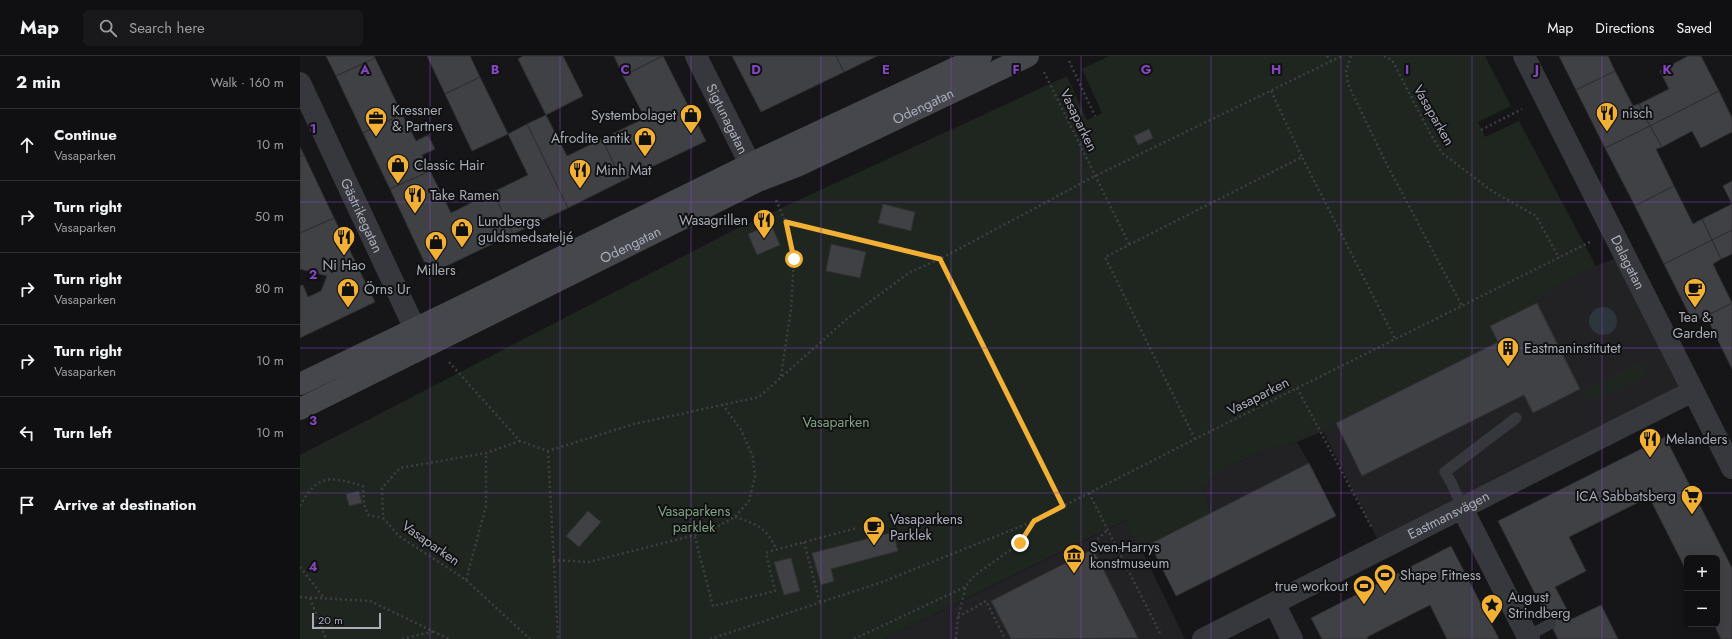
<!DOCTYPE html>
<meta charset="utf-8">
<style>
body{margin:0;font-family:Jost,sans-serif;background:#19191b;color:#f1f3f6}
.controls{position:absolute;right:12px;bottom:12px;display:grid;overflow:hidden;border-radius:6px;box-shadow:0 4px 16px #0002}
.controls button{width:36px;height:36px;display:grid;place-items:center;padding:0;border:0;border-bottom:1px solid #303032;background:#101012;color:#f1f3f6;font:20px sans-serif}
.scale{position:absolute;left:12px;bottom:10px;width:69px;box-sizing:border-box;padding-left:4px;border:2px solid #a8adb8;border-top:0;font-size:11px;line-height:14px;white-space:nowrap;color:#a8adb8;-webkit-text-stroke:3px #111113;paint-order:stroke}
.stop{position:absolute;width:12px;height:12px;margin:-9px;border:3px solid #f2b134;border-radius:50%;background:#fff}
.stop.end{background:#f2b134;border-color:#fff;box-shadow:0 1px 4px #0008}
.list{margin:0;padding:0;list-style:none}
h2{display:flex;justify-content:space-between;align-items:center;height:52px;margin:0;padding:0 16px;font-size:17px}
h2 small{font-size:13px;font-weight:400;color:#9c9d9f}
.list li{display:grid;grid-template-columns:26px 1fr auto;gap:12px;align-items:center;box-sizing:border-box;height:72px;padding:0 16px;border-top:1px solid #303032}
.list b{display:block;font-size:15px;white-space:nowrap}
.list p{margin:0;font-size:13px;white-space:nowrap;color:#9c9d9f}
.list em{font-size:13px;font-style:normal;color:#9c9d9f}
.icon{flex:none;width:22px;height:22px;fill:none;stroke:currentColor;stroke-width:2;stroke-linecap:round;stroke-linejoin:round}
.map{position:relative;flex:none;width:1432px;height:583px;overflow:hidden}
header{display:flex;align-items:center;gap:24px;box-sizing:border-box;height:56px;padding:0 20px;background:#101012;border-bottom:1px solid #303032}
header strong{font-size:19px}
nav{display:flex;gap:22px;margin-inline-start:auto;font-size:14px}
.search{width:280px;height:36px;background:#19191b;display:flex;align-items:center;gap:10px;box-sizing:border-box;padding:0 14px;border-radius:6px;color:#9c9d9f;font-size:15px}
main{display:flex}
aside{flex:1;background:#101012}
.map>svg:first-child{display:block}
.built{fill:#222225}
.green{fill:#1e261f}
.water{fill:#2c353c}
.building{fill:#404145;stroke:#303034}
.lines{fill:none;stroke-linecap:round;stroke-linejoin:round}
.path{stroke:#3d3f44;stroke-width:2.5;stroke-dasharray:2 3;stroke-linecap:butt}
.lane{stroke:#37383d;stroke-width:11}
.street{stroke:#37383d;stroke-width:22}
.secondary{stroke:#45474d;stroke-width:22}
.route{stroke:#f2b134;stroke-width:5}
.grid{fill:none;stroke:#8446be;stroke-width:1;stroke-opacity:0.55}
.labels{text-anchor:middle;stroke-width:4;stroke-linejoin:round;paint-order:stroke}
.street-label{font-size:14px;fill:#a8adb8;stroke:#111113}
.poi-label{font-size:14px;fill:#a8adb8;stroke:#111113;text-anchor:start}
.park-label{font-size:14px;fill:#7fa381;stroke:#111113}
.grid-label{font-size:13px;text-anchor:middle;font-weight:bold;fill:#8446be;stroke:#111113;stroke-width:4;stroke-linejoin:round;paint-order:stroke}
</style>
<header>
<strong>Map</strong>
<div class="search"><svg class="icon" aria-label="search" viewBox="0 0 24 24"><circle cx="10" cy="10" r="6"/><path d="M15 15l6 6"/></svg>Search here</div>
<nav><a>Map</a><a>Directions</a><a>Saved</a></nav>
</header>
<main>
<aside>
<h2>2 min<small>Walk · 160 m</small></h2>
<ul class="list">
<li><svg class="icon" aria-label="ahead" viewBox="0 0 24 24"><path d="M12 20V5M6 11l6-6 6 6"/></svg><div><b>Continue</b><p>Vasaparken</p></div><em>10 m</em></li>
<li><svg class="icon" aria-label="right" viewBox="0 0 24 24"><path d="M7 20v-9h11M14 6l5 5-5 5"/></svg><div><b>Turn right</b><p>Vasaparken</p></div><em>50 m</em></li>
<li><svg class="icon" aria-label="right" viewBox="0 0 24 24"><path d="M7 20v-9h11M14 6l5 5-5 5"/></svg><div><b>Turn right</b><p>Vasaparken</p></div><em>80 m</em></li>
<li><svg class="icon" aria-label="right" viewBox="0 0 24 24"><path d="M7 20v-9h11M14 6l5 5-5 5"/></svg><div><b>Turn right</b><p>Vasaparken</p></div><em>10 m</em></li>
<li><svg class="icon" aria-label="left" viewBox="0 0 24 24"><path d="M17 20v-9H6M10 6l-5 5 5 5"/></svg><div><b>Turn left</b></div><em>10 m</em></li>
<li><svg class="icon" aria-label="arrive" viewBox="0 0 24 24"><path d="M6 21V4h12l-3 4 3 4H6"/></svg><div><b>Arrive at destination</b></div></li>
</ul>
</aside>
<div class="map">
<svg width="1432" height="583" viewBox="0 0 1432 583">
<rect width="100%" height="100%" fill="#161618"/>
<!-- built -->
<path class="built" d="M1323 199 1391 334 1081 490 1023 375 1190 270 1237 247 1234 241 1296 210Z
M997 386 1009 407 911 457 902 431 927 412 962 395Z
M827 464 885 583H584L627 562Z"/>
<!-- green -->
<path class="green" d="M809 0H1185L1211 50 1178 66 1185 81 1219 65 1296 210 1235 241 1237 247 1190 270 1198 286 1036 367 1023 375 997 386 962 395 927 412 902 431 911 457 840 493 826 464 584 583H0V399L436 173 767 20 787 64 802 57 782 13Z
M1341 305 1347 318 1288 347 1282 336Z"/>
<!-- water -->
<path class="water" d="M1289 265a14 14 0 1 1 28 0a14 14 0 1 1-28 0Z"/>
<!-- building -->
<path class="building" d="M26 0H74L75 2 36 20Z
M127 0H170L180 21 145 38Z
M223 0H263L283 40 246 59 218 3Z
M314 0H362L323 20Z
M363 0 406 85 322 125 302 83 345 62 323 20Z
M432 0H536L544 16 461 56Z
M536 0H577L544 16Z
M1259 0H1308L1315 15 1276 34Z
M1388 0H1401L1419 35 1350 70 1339 48 1369 33 1360 15Z
M75 2 102 58 63 77 36 20Z
M1315 15 1333 50 1339 48 1350 70 1305 92 1276 34Z
M180 21 208 78 172 95 145 38Z
M1419 35 1432 62V76L1401 92 1392 75 1362 91 1350 70Z
M102 58 116 85 128 79 135 93 122 99 130 115 90 133 63 77Z
M246 59 267 100 302 83 322 125 268 152 227 68Z
M227 68 268 152 213 178 193 136 228 119 208 78Z
M1350 70 1362 91 1356 93 1374 130 1335 150 1305 92Z
M849 73 853 82 838 89 834 80Z
M0 91 4 99 0 101Z
M4 99 34 162 0 177V101Z
M130 115 151 157 193 136 213 178 130 218 90 133Z
M1432 125V174L1412 184 1402 163 1432 148 1423 130Z
M1374 130 1393 168 1402 163 1412 184 1364 208 1335 150Z
M583 148 615 156 611 175 578 167Z
M34 162 75 246 0 282V230L3 229 8 241 21 235 27 220 0 213V177Z
M471 168 480 189 457 199 448 178Z
M1432 174V198L1421 203 1412 184Z
M1412 184 1421 203 1413 208 1432 247 1393 266 1364 208Z
M531 188 566 196 560 222 526 215Z
M1237 247 1280 333 1233 357 1224 339 1062 420 1036 367 1198 286 1190 270Z
M1432 247V313L1406 260Z
M1365 381 1432 512V583H1421L1414 568H1417V502H1387V516L1349 441 1269 481 1286 515 1255 531 1272 563 1301 549 1318 583H1258L1198 465Z
M1009 407 1036 460 876 540 850 488Z
M59 435 62 447 49 450 46 438Z
M288 455 301 466 279 491 266 480Z
M593 476 598 495 531 513 534 525 521 529 512 497Z
M1151 490 1199 583H1147L1130 549 1067 581 1068 583H1022L1011 562Z
M793 493 838 582 711 583 691 545Z
M491 502 500 535 484 539 474 506Z"/>
<g class="lines">
<!-- path -->
<path class="path" d="M1027 0 1031 5
M1051 0 1046 15 1048 28 1084 103 1162 250
M1084 0 1092 4 1130 77 1142 97 1192 135 1236 160 1259 202
M769 5 795 60
M744 16 829 188
M971 35 1002 101
M1181 74 1222 53
M476 144 486 167 640 203 763 450
M149 306 220 385 248 395 334 368 459 341 548 262 610 216 640 203 795 120 1042 0
M481 320 491 253 494 203 486 167
M997 332 1072 472
M895 383 805 201 1002 101 1095 283
M220 385 186 397 100 412 82 432 83 462 99 480 166 524 230 583
M248 395 258 583
M789 437 860 577
M0 450C17 418 30 420 63 430L64 448 68 459 83 462
M435 461C457 468 467 472 476 493
M391 466 413 550 475 535 466 497 471 495 557 472
M504 486 520 547
M794 487 808 473
M253 504 289 506 395 479 415 472 435 461 449 445 455 421 453 401 441 374 423 349
M0 511 25 543
M166 524 186 450V397
M0 541 70 545 149 583
M10 542 26 583
M658 561 686 545 705 583
M102 583 135 575
M410 583 582 526 734 465 895 383 1292 185
M554 583 665 531
M656 583 658 561 666 530 674 520 720 487 733 466"/>
<!-- lane -->
<path class="lane" d="M1162 452 1152 428 1145 416 1216 362
M1228 580 1250 568"/>
<!-- street -->
<g class="street">
<path id="s1" d="M396 0 458 124"/>
<path id="s2" d="M1224 0 1432 412"/>
<path id="s3" d="M0 27 123 290"/>
<path d="M1162 452 1229 583"/>
<path d="M974 547 992 583"/>
<path id="s4" d="M903 583 1393 335"/>
</g>
<!-- secondary -->
<g class="secondary">
<path d="M0 328 150 256 450 108 681 0"/>
<path id="s5" d="M0 353 458 125 497 110 728 0"/>
</g>
</g>
<g class="lines">
<!-- route -->
<path class="route" d="M494 203 486 166 640 203 763 450 734 465 720 487"/>
</g>
<!-- grid -->
<path class="grid" d="M130 0V583M260 0V583M391 0V583M521 0V583M651 0V583M781 0V583M911 0V583M1041 0V583M1172 0V583M1302 0V583M0 146H1432M0 292H1432M0 437H1432"/>
<!-- icons -->
<defs>
<g id="restaurant-pin" transform="scale(1.15)"><path d="M0 17L-7.5 6A9.5 9.5 0 1 1 7.5 6Z" fill="#f2b134" stroke="#111113"/><path d="M-5-6h1v4h1v-4h1v4h1v-4h1v5L-1.5 .5V6h-2V.5L-5-1ZM5-6V6H3V1.5H1.5Q1.5-4 5-6Z" fill="#111"/></g>
<g id="shop-pin" transform="scale(1.15)"><path d="M0 17L-7.5 6A9.5 9.5 0 1 1 7.5 6Z" fill="#f2b134" stroke="#111113"/><path d="M-5-2.5h2.3a2.7 3.5 0 0 1 5.4 0H5L5.5 6h-11ZM-1.5-2.5h3a1.5 2.3 0 0 0-3 0Z" fill="#111"/></g>
<g id="office-pin" transform="scale(1.15)"><path d="M0 17L-7.5 6A9.5 9.5 0 1 1 7.5 6Z" fill="#f2b134" stroke="#111113"/><path d="M-6-3h4V-5.5h4V-3h4V5H-6ZM-1-4.5V-3h2v-1.5ZM-6 0V1H6V0Z" fill="#111"/></g>
<g id="cafe-pin" transform="scale(1.15)"><path d="M0 17L-7.5 6A9.5 9.5 0 1 1 7.5 6Z" fill="#f2b134" stroke="#111113"/><path d="M-5.5-4.5H6V0H3Q3 3.5 0 3.5H-2.5Q-5.5 3.5-5.5 0ZM3-3.2v2h1.7v-2ZM-6 4.5H4V6H-6Z" fill="#111"/></g>
<g id="building-pin" transform="scale(1.15)"><path d="M0 17L-7.5 6A9.5 9.5 0 1 1 7.5 6Z" fill="#f2b134" stroke="#111113"/><path d="M-4-6H4V6H1V3H-1V6H-4ZM-2.5-4.3h1.7v1.8h-1.7ZM.8-4.3h1.7v1.8H.8ZM-2.5-1h1.7V.8h-1.7ZM.8-1h1.7V.8H.8Z" fill="#111"/></g>
<g id="supermarket-pin" transform="scale(1.15)"><path d="M0 17L-7.5 6A9.5 9.5 0 1 1 7.5 6Z" fill="#f2b134" stroke="#111113"/><path d="M-6-5.5h2.5l.6 2H6L4.5 2H-2.5L-4.4-4H-6ZM-1.5 3.2a1.3 1.3 0 1 0 .1 0ZM3 3.2a1.3 1.3 0 1 0 .1 0Z" fill="#111"/></g>
<g id="museum-pin" transform="scale(1.15)"><path d="M0 17L-7.5 6A9.5 9.5 0 1 1 7.5 6Z" fill="#f2b134" stroke="#111113"/><path d="M0-6L6-3V-2H-6V-3ZM-5-1h2V3h-2ZM-1-1h2V3h-2ZM3-1h2V3H3ZM-6 4H6V6H-6Z" fill="#111"/></g>
<g id="stadium-pin" transform="scale(1.15)"><path d="M0 17L-7.5 6A9.5 9.5 0 1 1 7.5 6Z" fill="#f2b134" stroke="#111113"/><path d="M0-5a6.5 5 0 1 0 0 10a6.5 5 0 1 0 0-10ZM-3.5-1.8h7v3.6h-7Z" fill="#111"/></g>
<g id="sight-pin" transform="scale(1.15)"><path d="M0 17L-7.5 6A9.5 9.5 0 1 1 7.5 6Z" fill="#f2b134" stroke="#111113"/><path d="M0-6L1.8-2.2L6-1.7L2.9 1.2L3.7 5.4L0 3.3L-3.7 5.4L-2.9 1.2L-6-1.7L-1.8-2.2Z" fill="#111"/></g>
</defs>
<g fill-rule="evenodd">
<use href="#restaurant-pin" x="1307" y="57"/>
<use href="#shop-pin" x="391" y="59"/>
<use href="#office-pin" x="76" y="62"/>
<use href="#shop-pin" x="345" y="82"/>
<use href="#shop-pin" x="98" y="109"/>
<use href="#restaurant-pin" x="280" y="114"/>
<use href="#restaurant-pin" x="115" y="139"/>
<use href="#restaurant-pin" x="464" y="164"/>
<use href="#shop-pin" x="162" y="173"/>
<use href="#restaurant-pin" x="44" y="181"/>
<use href="#shop-pin" x="136" y="186"/>
<use href="#shop-pin" x="48" y="233"/>
<use href="#cafe-pin" x="1395" y="233"/>
<use href="#building-pin" x="1208" y="292"/>
<use href="#restaurant-pin" x="1350" y="383"/>
<use href="#supermarket-pin" x="1392" y="440"/>
<use href="#cafe-pin" x="574" y="471"/>
<use href="#museum-pin" x="774" y="499"/>
<use href="#stadium-pin" x="1085" y="519"/>
<use href="#stadium-pin" x="1064" y="530"/>
<use href="#sight-pin" x="1192" y="549"/>
</g>
<g class="labels">
<!-- street labels -->
<g class="street-label">
<text dy="5" stroke="none"><textPath href="#s5" startOffset="693">Odengatan</textPath></text>
<text transform="translate(1134 59) rotate(60)" y="5">Vasaparken</text>
<text dy="5" stroke="none"><textPath href="#s1" startOffset="70">Sigtunagatan</textPath></text>
<text transform="translate(779 64) rotate(64)" y="5">Vasaparken</text>
<text dy="5" stroke="none"><textPath href="#s3" startOffset="146">Gästrikegatan</textPath></text>
<text dy="5" stroke="none"><textPath href="#s5" startOffset="369">Odengatan</textPath></text>
<text dy="5" stroke="none"><textPath href="#s2" startOffset="231">Dalagatan</textPath></text>
<text transform="translate(958 340) rotate(-27)" y="5">Vasaparken</text>
<text dy="5" stroke="none"><textPath href="#s4" startOffset="275">Eastmansvägen</textPath></text>
<text transform="translate(131 487) rotate(35)" y="5">Vasaparken</text>
</g>
<!-- poi labels -->
<g class="poi-label">
<text x="92" y="59">Kressner<tspan x="92" dy="16">&amp; Partners</tspan></text>
<text x="1322" y="62">nisch</text>
<text x="376" y="64" text-anchor="end">Systembolaget</text>
<text x="330" y="87" text-anchor="end">Afrodite antik</text>
<text x="114" y="114">Classic Hair</text>
<text x="296" y="119">Minh Mat</text>
<text x="130" y="144">Take Ramen</text>
<text x="448" y="169" text-anchor="end">Wasagrillen</text>
<text x="178" y="170">Lundbergs<tspan x="178" dy="16">guldsmedsateljé</tspan></text>
<text x="44" y="214" text-anchor="middle">Ni Hao</text>
<text x="136" y="219" text-anchor="middle">Millers</text>
<text x="64" y="238">Örns Ur</text>
<text x="1395" y="266" text-anchor="middle">Tea &amp;<tspan x="1395" dy="16">Garden</tspan></text>
<text x="1224" y="297">Eastmaninstitutet</text>
<text x="1366" y="388">Melanders</text>
<text x="1376" y="445" text-anchor="end">ICA Sabbatsberg</text>
<text x="590" y="468">Vasaparkens<tspan x="590" dy="16">Parklek</tspan></text>
<text x="790" y="496">Sven-Harrys<tspan x="790" dy="16">konstmuseum</tspan></text>
<text x="1100" y="524">Shape Fitness</text>
<text x="1048" y="535" text-anchor="end">true workout</text>
<text x="1208" y="546">August<tspan x="1208" dy="16">Strindberg</tspan></text>
</g>
<!-- park labels -->
<g class="park-label">
<text x="536" y="371">Vasaparken</text>
<text x="394" y="460">Vasaparkens<tspan x="394" dy="16">parklek</tspan></text>
</g>
</g>
<g class="grid-label">
<text x="65" y="18">A</text>
<text x="195" y="18">B</text>
<text x="325" y="18">C</text>
<text x="456" y="18">D</text>
<text x="586" y="18">E</text>
<text x="716" y="18">F</text>
<text x="846" y="18">G</text>
<text x="976" y="18">H</text>
<text x="1107" y="18">I</text>
<text x="1237" y="18">J</text>
<text x="1367" y="18">K</text>
<text x="13" y="77">1</text>
<text x="13" y="223">2</text>
<text x="13" y="369">3</text>
<text x="13" y="515">4</text>
</g>
</svg>
<div class="controls">
<button>+</button>
<button>−</button>
</div>
<div class="scale">20 m</div>
<div class="stop" style="left:494px;top:203px"></div>
<div class="stop end" style="left:720px;top:487px"></div>
</div>
</main>
